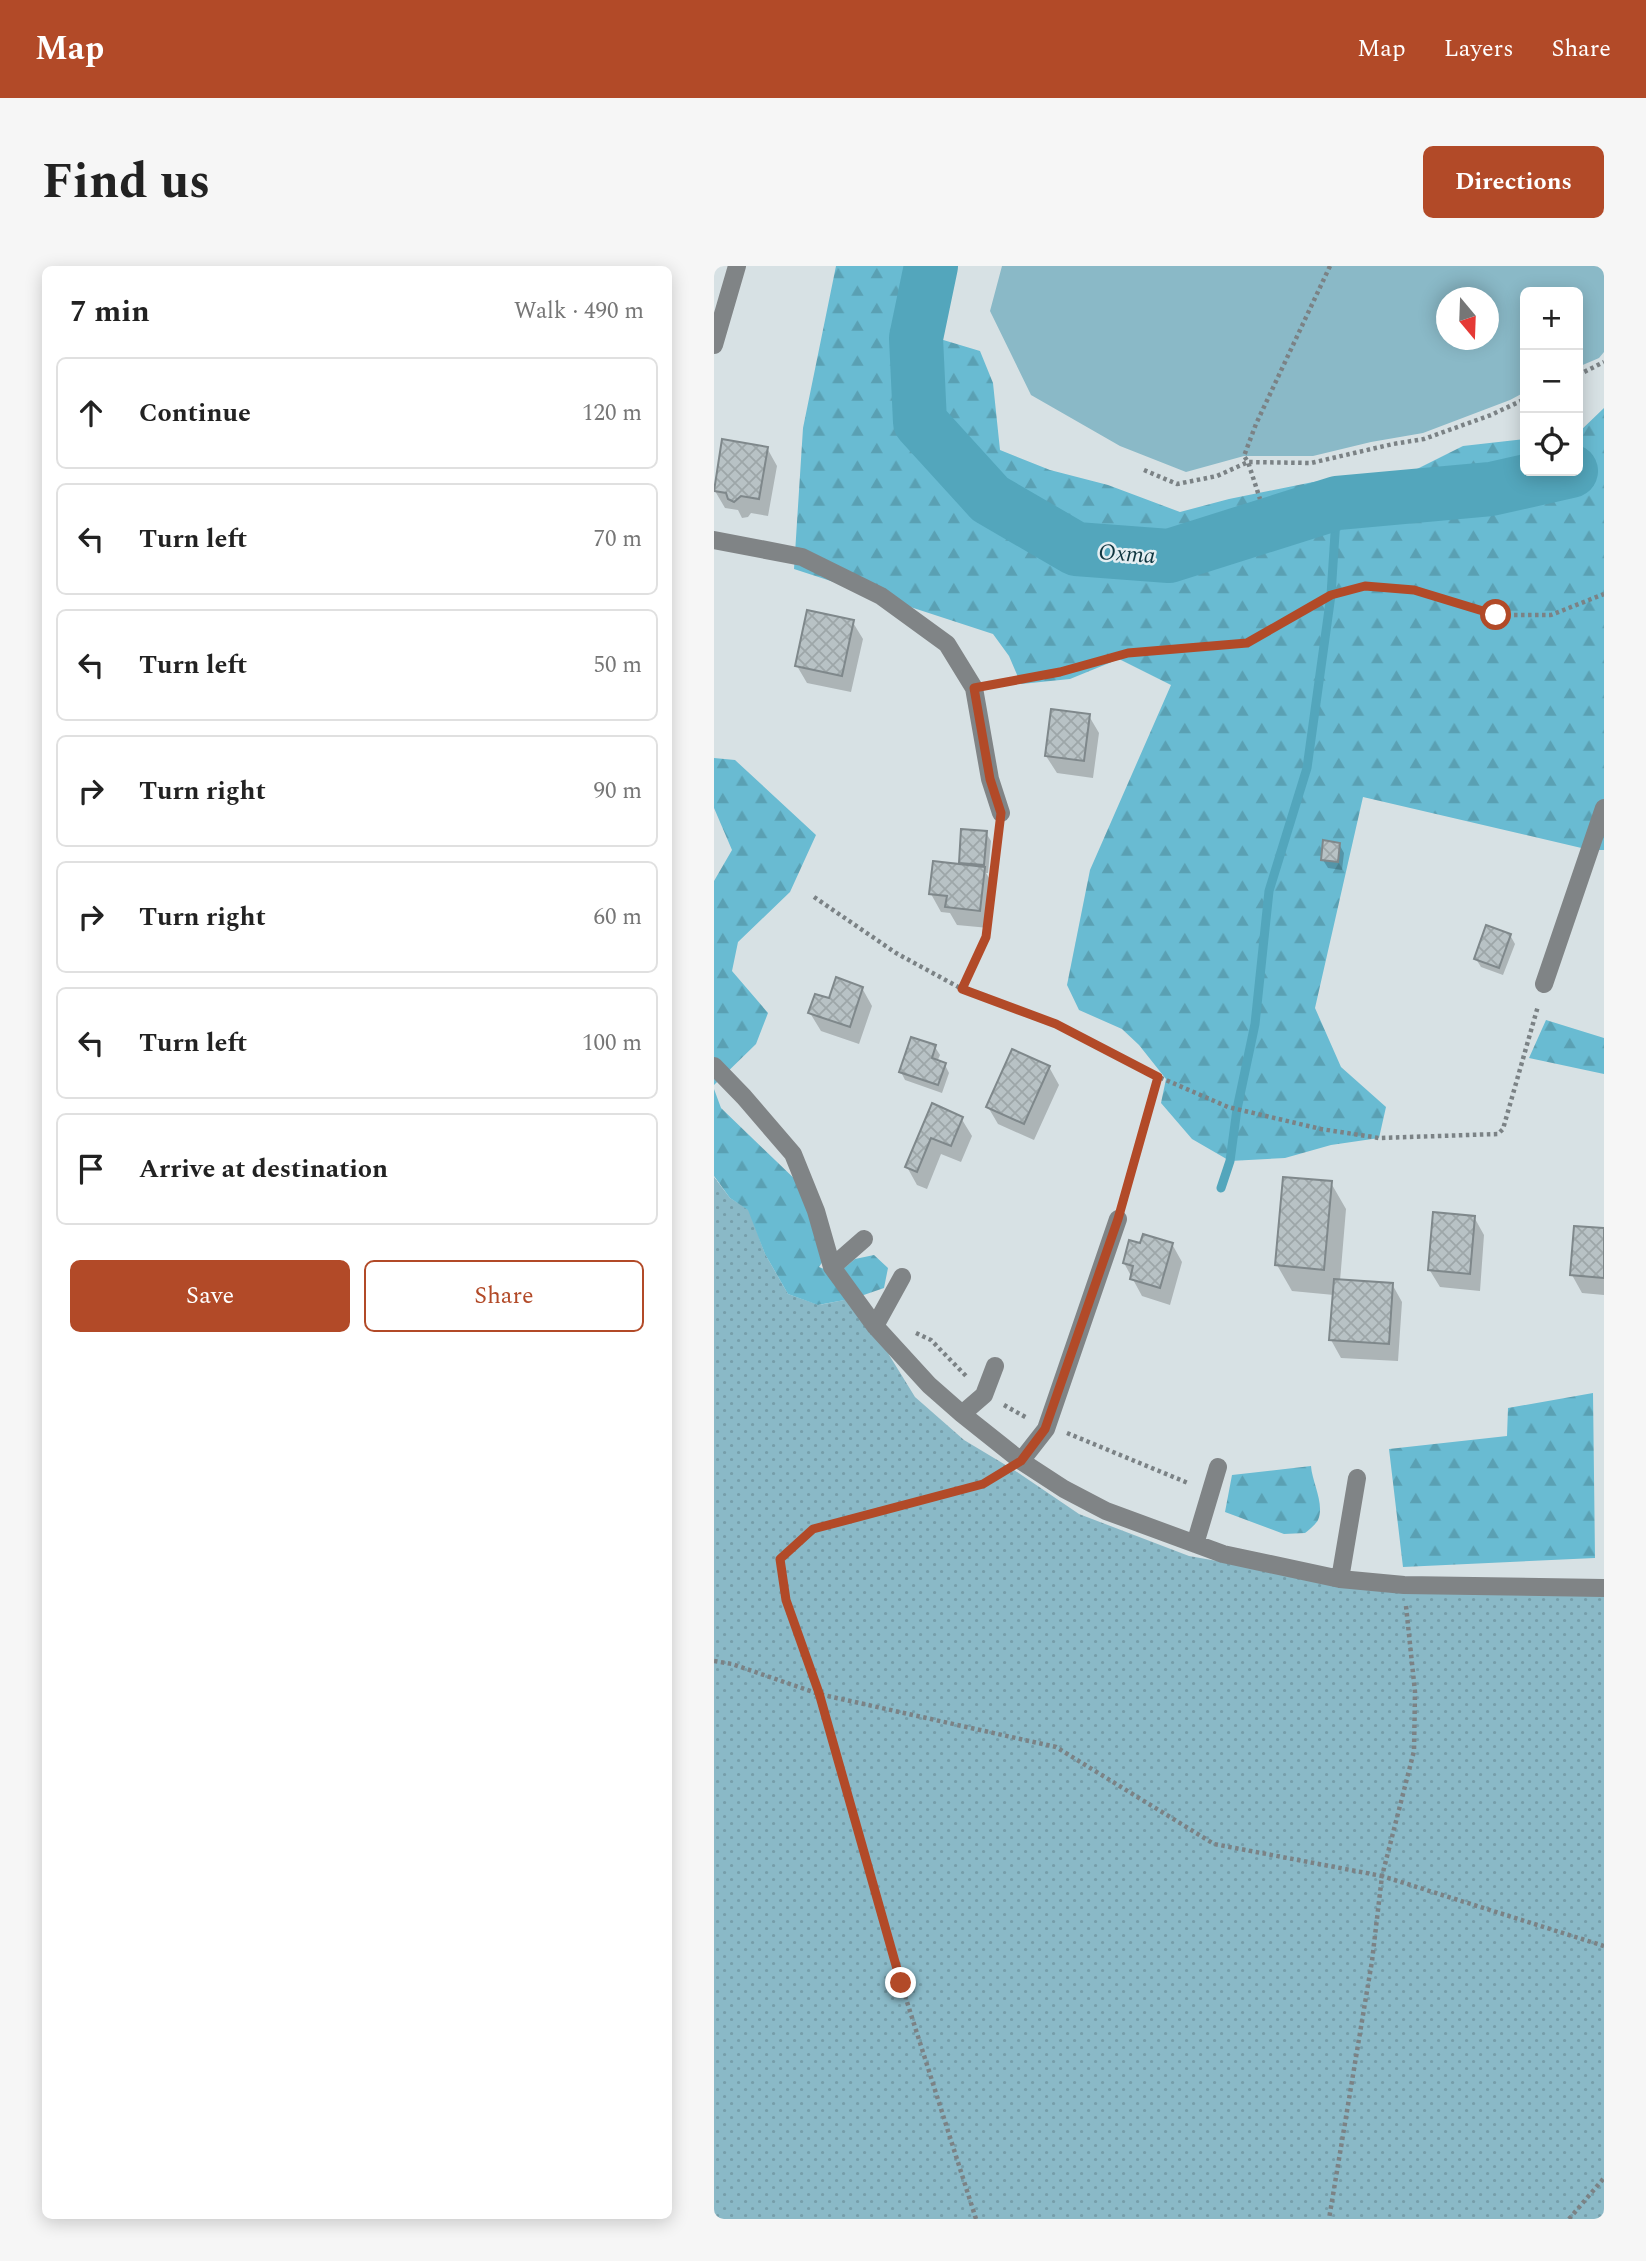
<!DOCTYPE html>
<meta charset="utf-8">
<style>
body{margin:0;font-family:Spectral,serif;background:#f6f6f6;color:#222}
.controls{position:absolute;right:21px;top:21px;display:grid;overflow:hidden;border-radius:10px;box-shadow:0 4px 18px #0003}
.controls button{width:63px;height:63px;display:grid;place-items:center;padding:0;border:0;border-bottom:2px solid #e0e0e0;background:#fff;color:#222;font:35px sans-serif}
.compass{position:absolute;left:722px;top:21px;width:63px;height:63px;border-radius:50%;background:#fff;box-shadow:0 4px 18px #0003;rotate:161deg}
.stop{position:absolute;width:21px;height:21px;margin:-16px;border:5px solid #b24a28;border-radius:50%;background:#fff}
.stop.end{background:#b24a28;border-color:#fff;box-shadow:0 2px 7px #0008}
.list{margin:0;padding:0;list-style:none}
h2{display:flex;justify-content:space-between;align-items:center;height:91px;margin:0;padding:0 28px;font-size:30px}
h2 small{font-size:23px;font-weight:400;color:#767676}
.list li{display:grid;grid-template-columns:46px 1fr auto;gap:21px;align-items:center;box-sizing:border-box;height:112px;margin:0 14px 14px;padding:0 14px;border:2px solid #e0e0e0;border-radius:10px}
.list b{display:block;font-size:26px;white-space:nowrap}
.list em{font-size:23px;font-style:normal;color:#767676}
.actions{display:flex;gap:14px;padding:21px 28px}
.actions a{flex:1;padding:16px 0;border:2px solid #b24a28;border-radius:10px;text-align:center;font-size:24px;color:#b24a28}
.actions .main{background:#b24a28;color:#fff}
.icon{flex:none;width:38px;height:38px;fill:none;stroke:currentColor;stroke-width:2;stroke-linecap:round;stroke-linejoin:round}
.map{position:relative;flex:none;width:890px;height:1953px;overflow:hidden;border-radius:10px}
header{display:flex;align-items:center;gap:42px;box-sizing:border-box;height:98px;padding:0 35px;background:#b24a28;color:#fff}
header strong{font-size:33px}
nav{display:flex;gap:38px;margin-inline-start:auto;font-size:24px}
.intro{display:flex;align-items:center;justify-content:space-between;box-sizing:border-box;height:168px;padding:0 42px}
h1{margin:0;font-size:49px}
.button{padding:18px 32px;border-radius:10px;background:#b24a28;color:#fff;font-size:24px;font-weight:700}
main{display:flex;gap:42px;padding:0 42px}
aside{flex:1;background:#fff;border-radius:10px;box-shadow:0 4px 18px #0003}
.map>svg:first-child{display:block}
.grass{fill:url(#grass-dots)}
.forest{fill:url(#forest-firs)}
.garden{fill:#8ab9c7;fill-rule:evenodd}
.shadow{fill:#0003}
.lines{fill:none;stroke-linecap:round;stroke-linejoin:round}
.stream{stroke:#53a6bc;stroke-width:9}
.river{stroke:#53a6bc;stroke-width:54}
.building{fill:url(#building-cross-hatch);stroke:#7f888b;stroke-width:2}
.path{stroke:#7b8285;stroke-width:4.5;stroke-dasharray:3.5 3.5;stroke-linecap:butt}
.minor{stroke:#808486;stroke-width:18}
.route{stroke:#b24a28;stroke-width:9}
.labels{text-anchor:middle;stroke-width:5;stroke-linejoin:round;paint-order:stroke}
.water-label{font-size:23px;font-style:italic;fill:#0f3640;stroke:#e4eef2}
</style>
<header>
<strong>Map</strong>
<nav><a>Map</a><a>Layers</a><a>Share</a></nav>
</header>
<div class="intro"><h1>Find us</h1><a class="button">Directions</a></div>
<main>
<aside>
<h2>7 min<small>Walk · 490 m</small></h2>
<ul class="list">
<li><svg class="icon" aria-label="ahead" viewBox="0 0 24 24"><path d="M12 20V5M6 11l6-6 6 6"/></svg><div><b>Continue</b></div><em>120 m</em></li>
<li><svg class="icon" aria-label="left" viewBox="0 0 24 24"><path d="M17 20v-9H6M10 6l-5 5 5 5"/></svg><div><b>Turn left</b></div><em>70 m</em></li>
<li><svg class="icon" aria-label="left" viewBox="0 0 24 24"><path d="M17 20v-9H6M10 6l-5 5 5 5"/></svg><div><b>Turn left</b></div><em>50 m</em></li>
<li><svg class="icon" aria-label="right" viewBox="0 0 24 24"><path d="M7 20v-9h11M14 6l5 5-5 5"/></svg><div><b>Turn right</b></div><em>90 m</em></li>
<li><svg class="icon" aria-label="right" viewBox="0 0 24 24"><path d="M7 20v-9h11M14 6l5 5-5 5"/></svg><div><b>Turn right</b></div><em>60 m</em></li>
<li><svg class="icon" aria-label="left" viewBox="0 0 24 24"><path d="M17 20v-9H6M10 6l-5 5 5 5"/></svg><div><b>Turn left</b></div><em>100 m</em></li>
<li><svg class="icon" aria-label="arrive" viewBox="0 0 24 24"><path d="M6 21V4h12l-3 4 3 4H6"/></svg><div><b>Arrive at destination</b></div></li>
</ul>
<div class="actions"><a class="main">Save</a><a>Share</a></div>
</aside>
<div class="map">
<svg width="890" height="1953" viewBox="0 0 890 1953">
<defs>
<pattern id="grass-dots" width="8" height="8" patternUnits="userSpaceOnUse" patternTransform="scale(1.75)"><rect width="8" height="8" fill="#8ab9c7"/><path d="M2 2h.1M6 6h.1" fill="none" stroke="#769eaa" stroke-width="1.8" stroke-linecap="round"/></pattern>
<pattern id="forest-firs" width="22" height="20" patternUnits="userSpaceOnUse" patternTransform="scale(1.75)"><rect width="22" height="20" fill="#69bbd2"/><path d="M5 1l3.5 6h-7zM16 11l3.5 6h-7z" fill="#5aa0b3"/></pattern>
<pattern id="building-cross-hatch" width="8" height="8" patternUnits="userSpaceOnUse" patternTransform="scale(1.75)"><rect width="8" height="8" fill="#b8c2c5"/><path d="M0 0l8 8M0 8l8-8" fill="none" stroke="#9da6a8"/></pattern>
</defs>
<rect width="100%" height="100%" fill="#d7e1e4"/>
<!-- grass -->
<path class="grass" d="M0 911 16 932 35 944 51 988 74 1028 105 1039 140 1032 201 1131 250 1174 300 1204 365 1248 475 1290 621 1316 890 1314V1953H0Z"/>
<!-- forest -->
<path class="forest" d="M122 0H218L226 73 266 85 279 117 286 184 336 204 394 219 466 246 515 233 599 216 697 206 749 180 811 173V205H864V167L890 142V584H876L649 531 601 742 627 801 672 841 665 872 617 879 571 892 516 895 478 873 447 837 452 813 425 779 408 763 365 744 353 719 376 604 457 419 405 393 356 413 307 418 295 390 279 368 80 303 89 162Z
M0 492 21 494 102 569 76 626 24 676 18 705 54 747 42 778 0 819V615L18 584 0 542Z
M832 754 890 772V808L815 792Z
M0 823 7 842 88 920 115 986 105 1001 123 1008 141 993 160 989 174 1002 170 1022 141 1032 104 1039 74 1028 51 988 34 944 16 932 0 910Z
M879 1127 881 1292 689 1301 675 1183 793 1170 794 1142Z
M597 1200C598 1216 611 1238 604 1254 602 1258 595 1264 591 1267L570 1268 511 1246 518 1209Z"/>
<!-- garden -->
<path class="garden" d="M288 0H890V86L885 92 864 101V26H811V126L796 134 709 167 657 176 599 190H530L472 206 406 180 317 129 276 45ZM732 32H774V74H732Z"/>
<!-- shadow -->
<path class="shadow" d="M53 182 63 200 54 250 37 247 34 251 28 252 24 244 11 242 1 225Z
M138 355 149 373 137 426 93 417 83 400Z
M375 450 385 467 379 512 343 507 332 490Z
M272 567 277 575 274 607H272L280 620 275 662 243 659 236 647 227 646 217 628 249 600 246 596Z
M625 578 630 587 628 604 614 602 609 594Z
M796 669 801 678 789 709 767 701 762 693Z
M148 722 158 740 145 778 107 765 96 747 116 735Z
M221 781 226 789 223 796 231 799 235 807 228 827 191 814 187 806Z
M335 801 345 819 320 874 284 858 274 841Z
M218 840 247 852 258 870 247 896 227 888 213 923 203 919 193 901Z
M617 917 632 943 626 1015 678 1018 688 1036 684 1095 627 1092 617 1074 620 1029 578 1025 563 999Z
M760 951 770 969 766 1025 726 1021 715 1003Z
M890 964V1029L868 1027 858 1009Z
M458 978 468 996 456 1039 428 1030 410 997 427 979Z"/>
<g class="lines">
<!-- stream -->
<path class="stream" d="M507 922 516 895 523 843 541 758 555 625 593 502 617 329 623 237"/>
<!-- river -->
<path class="river" d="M217 0 202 72 206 156 276 233 362 283 455 290 623 237 777 223 857 205"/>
</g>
<!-- building -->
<path class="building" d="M8 173 54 181 45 233 27 230 20 236 14 233 12 227 0 225Z
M93 344 140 354 128 410 81 400Z
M337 443 376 448 370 495 331 490Z
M247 563 273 565 270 599 245 597Z
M609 574 626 577 624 596 607 594Z
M219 595 271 601 266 645 231 641 233 630 215 628Z
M772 659 797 668 785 702 760 693Z
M122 711 149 721 136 761 94 747 101 728 115 732Z
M197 771 222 779 218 792 232 797 224 819 185 806Z
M298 783 336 800 310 858 272 841Z
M218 837 249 851 237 880 217 872 203 906 191 901Z
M569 911 618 915 610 1004 561 999Z
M719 946 761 950 756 1008 714 1004Z
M860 960 890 962V1012L856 1009Z
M429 968 459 977 446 1022 416 1013 419 1000 409 997 415 974 426 977Z
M620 1013 679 1017 675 1078 615 1074Z"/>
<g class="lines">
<!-- path -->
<path class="path" d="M616 0 542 158 530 190 534 196 597 197 679 178 710 173 777 149 811 133
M864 109 890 96
M430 204 463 218 503 210 534 196 546 233
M283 418 346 406 414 387 533 377 617 329 651 320 700 324 782 349H837L890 328
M100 631 182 687 248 723 342 758 445 811 514 841 607 863 665 872 784 868 789 863 824 740
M248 723 272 671 284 568
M410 932 445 811
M202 1067 217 1074 253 1111
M290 1139 313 1152
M353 1167 474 1217
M692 1340 701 1426 700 1485 668 1610 890 1680
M0 1395 18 1398 105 1428 342 1481 500 1578 668 1610 658 1695 615 1953
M262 1953 187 1717 105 1428 72 1334 66 1293 99 1263 269 1218 285 1208
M855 1953 890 1912"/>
<!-- minor -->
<path class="minor" d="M0 79 23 0
M0 274 88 291 167 330 233 378 260 422 276 513 287 547
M830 718 890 542
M0 800 30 831 79 888 102 945 118 1001 161 1060 215 1119 248 1148 307 1195 350 1223 392 1245 509 1288 626 1313 690 1319 890 1322
M118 1001 150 973
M161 1060 188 1011
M248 1148 270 1129 281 1100
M307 1195 332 1163 404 953
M481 1278 504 1201
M626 1313 643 1212"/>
</g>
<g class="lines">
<!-- route -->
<path class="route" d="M187 1717 105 1427 72 1334 66 1293 99 1263 269 1218 307 1195 331 1163 404 953 444 811 342 758 248 723 272 671 287 547 276 513 260 422 346 406 414 387 533 377 617 329 651 320 700 324 782 349"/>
</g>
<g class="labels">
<!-- water labels -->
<g class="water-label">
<text transform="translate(413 287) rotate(4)" y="8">Охта</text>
</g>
</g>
</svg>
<div class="controls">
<button>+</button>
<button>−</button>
<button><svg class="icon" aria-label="locate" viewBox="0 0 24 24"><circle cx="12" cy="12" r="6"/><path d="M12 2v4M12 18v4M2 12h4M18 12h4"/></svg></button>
</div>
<svg class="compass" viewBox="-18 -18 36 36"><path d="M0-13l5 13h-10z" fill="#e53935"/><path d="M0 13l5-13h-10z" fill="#767676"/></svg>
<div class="stop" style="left:782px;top:349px"></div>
<div class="stop end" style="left:187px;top:1717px"></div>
</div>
</main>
